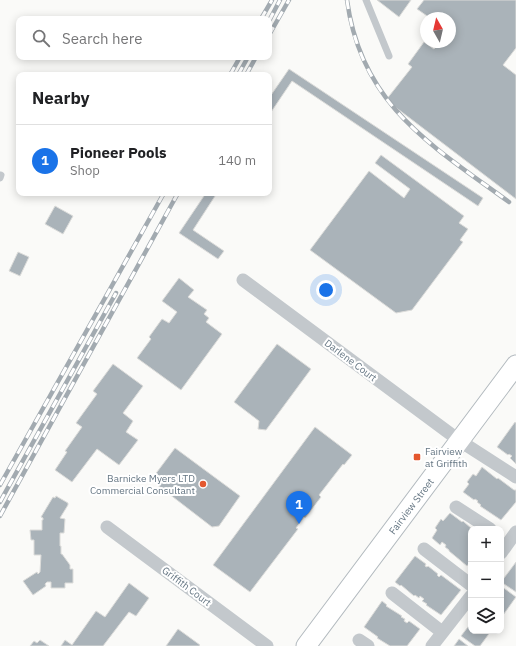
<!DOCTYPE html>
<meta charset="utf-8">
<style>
body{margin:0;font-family:"IBM Plex Sans",sans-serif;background:#f2f2f2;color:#202124}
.controls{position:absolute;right:12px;bottom:12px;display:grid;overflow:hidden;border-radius:8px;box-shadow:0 2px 10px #0003}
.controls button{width:36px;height:36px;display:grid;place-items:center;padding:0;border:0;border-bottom:1px solid #e0e0e0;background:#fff;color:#202124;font:20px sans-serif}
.compass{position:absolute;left:420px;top:12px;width:36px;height:36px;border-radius:50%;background:#fff;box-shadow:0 2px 10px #0003;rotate:352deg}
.you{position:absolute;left:326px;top:290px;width:14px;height:14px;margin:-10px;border:3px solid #fff;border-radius:50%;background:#1a73e8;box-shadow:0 0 0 6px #1a73e833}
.badge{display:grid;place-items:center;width:26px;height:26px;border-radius:50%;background:#1a73e8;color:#fff;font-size:13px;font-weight:700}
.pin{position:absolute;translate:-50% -33px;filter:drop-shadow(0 1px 2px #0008)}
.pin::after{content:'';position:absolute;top:21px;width:14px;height:12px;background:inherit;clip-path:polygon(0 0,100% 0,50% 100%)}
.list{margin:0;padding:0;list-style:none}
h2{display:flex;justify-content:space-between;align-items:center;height:52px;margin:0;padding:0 16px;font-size:17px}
h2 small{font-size:13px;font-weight:400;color:#757577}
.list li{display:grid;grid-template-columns:26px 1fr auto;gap:12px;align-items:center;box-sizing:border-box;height:72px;padding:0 16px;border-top:1px solid #e0e0e0}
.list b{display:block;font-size:15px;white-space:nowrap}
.list p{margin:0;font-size:13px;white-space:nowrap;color:#757577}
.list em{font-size:13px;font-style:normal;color:#757577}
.icon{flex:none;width:22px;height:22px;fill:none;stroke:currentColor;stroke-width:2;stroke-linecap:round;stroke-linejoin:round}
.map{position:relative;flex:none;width:516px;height:646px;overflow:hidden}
.search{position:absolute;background:#fff;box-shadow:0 2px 10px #0003;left:16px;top:16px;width:256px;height:44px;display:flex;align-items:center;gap:10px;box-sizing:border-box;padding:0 14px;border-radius:8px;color:#757577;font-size:15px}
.panel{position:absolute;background:#fff;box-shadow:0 2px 10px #0003;left:16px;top:72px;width:256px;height:124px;border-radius:8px}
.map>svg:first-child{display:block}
.building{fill:#aab3b9;stroke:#dcdcda}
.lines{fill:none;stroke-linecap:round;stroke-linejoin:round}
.secondary-casing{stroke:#b3babf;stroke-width:21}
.lane{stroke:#c3c8cc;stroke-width:7}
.street{stroke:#c3c8cc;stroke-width:13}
.secondary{stroke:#fff;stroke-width:19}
.rail-casing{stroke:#a2aab0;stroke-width:4.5}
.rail{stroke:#fff;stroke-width:3;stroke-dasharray:9;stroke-linecap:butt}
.poi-dot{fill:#e4572e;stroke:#fff;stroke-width:1.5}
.labels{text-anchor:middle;stroke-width:4;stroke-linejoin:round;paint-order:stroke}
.street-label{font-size:10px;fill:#657683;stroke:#fff}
.poi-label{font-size:10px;fill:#657683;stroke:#fff;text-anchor:start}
</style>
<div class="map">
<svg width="516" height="646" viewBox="0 0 516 646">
<rect width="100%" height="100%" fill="#fafaf8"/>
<!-- building -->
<path class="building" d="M377 0H411L399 17Z
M424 0H516V48L503 65 516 75V199L386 100 412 67 408 64 424 42 434 49 439 42H450V18H430L417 9Z
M289 69 483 198 478 206 292 81 269 115V98Z
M381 155 464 216 459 223 468 229 460 240 463 242 412 310 396 313 310 250 369 171 404 198 410 189 375 163Z
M206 193H217L193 230 224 251 218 259 179 233Z
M55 206 73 216 63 234 45 224Z
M18 252 29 257 20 276 9 271Z
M179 278 194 290 188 297 207 310 204 314 209 318 206 322 222 334 181 390 137 358 151 339 149 337 162 319 169 323 177 312 162 301Z
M277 344 311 369 266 430 258 429 259 421 234 402Z
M113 364 143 386 123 413 133 421 126 432 138 440 119 465 97 449 72 482 55 470 67 452 65 451 82 427 76 423 97 394 93 391Z
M515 422 516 423V464L510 458 512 456 509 454 508 455 497 447Z
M315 427 352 455 344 465 343 464 319 495 321 497 305 518 304 517 296 528 298 529 250 592 213 565Z
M175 448 240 496 219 526 212 527 151 480Z
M482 467 497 479 498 478 514 490H516V502L501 520 480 506 481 505 477 502 478 501 475 499 474 500 463 492 469 484 467 482 473 474 476 476Z
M56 496 68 503V505L60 518 65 519 64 533H60V546H61V554H62L70 565V569H73V583H65V588H51V582H47L45 584 46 586 33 595 23 581 37 572 38 574 40 572 41 555H34V540H31L30 530H42V520H43V518L41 517 53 497 55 498Z
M450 513 462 522 463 521 472 529H471V561L467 566 449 551V550L445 547 446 545 442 542 440 545 432 538 437 530 435 528 441 519 443 521Z
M415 556 426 564 425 566 427 567 428 566 438 574 437 575 439 577 441 575 461 590 441 615 426 605 427 604 422 601 424 599 420 596 419 598 415 595 414 596 401 585 400 586 395 582Z
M516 562V592L501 582Z
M129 583 149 598 136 616 129 612 103 646H61L65 640 72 645 96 611 105 617Z
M501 586 516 597 501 618Z
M382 601 387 605 386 606 402 616 401 617 405 619 404 621 407 623 409 621 420 629 407 646H390L377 638 378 637 364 627Z
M471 623V631H491L480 646H475L461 636Z
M178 629 200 645 199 646H166Z
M459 639 468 646H454Z
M40 640 49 646H30L34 641 37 643Z"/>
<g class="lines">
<!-- secondary casing -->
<g class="secondary-casing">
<path id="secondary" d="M306 646 516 365"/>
</g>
<!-- lane -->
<path class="lane" d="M366 0 389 56
M0 178 1 175"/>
<!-- street -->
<path class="street" d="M243 280 460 441 516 477
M456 507 490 529
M107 527 267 646
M424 549 471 585
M501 553 516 532
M392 593 442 632
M359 640 368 646
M432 646 471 596"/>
<!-- secondary -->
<use href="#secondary" class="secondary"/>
<!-- rail casing -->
<g class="rail-casing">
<path id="rail" d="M347 0C361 105 431 145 509 202
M261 19 272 0
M269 21 280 0
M269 35 289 0
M230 75 240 57
M238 75 248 57
M246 75 256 57
M0 485 164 193
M0 502 116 293
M0 516 178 193"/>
</g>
<!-- rail -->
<use href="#rail" class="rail"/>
</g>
<!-- markers -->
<g class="poi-dot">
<rect x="413" y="453" width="8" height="8" rx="2"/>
<circle cx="203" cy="484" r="4"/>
</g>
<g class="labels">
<!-- street labels -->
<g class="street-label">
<text transform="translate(351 360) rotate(37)" y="4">Darlene Court</text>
<text transform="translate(411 506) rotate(-53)" y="4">Fairview Street</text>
<text transform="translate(187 586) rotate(37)" y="4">Griffith Court</text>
</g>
<!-- poi labels -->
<g class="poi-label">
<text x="425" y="455">Fairview<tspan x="425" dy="12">at Griffith</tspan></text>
<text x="195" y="482" text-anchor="end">Barnicke Myers LTD<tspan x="195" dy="12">Commercial Consultant</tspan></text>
</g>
</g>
</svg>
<div class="controls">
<button>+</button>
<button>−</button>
<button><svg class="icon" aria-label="layers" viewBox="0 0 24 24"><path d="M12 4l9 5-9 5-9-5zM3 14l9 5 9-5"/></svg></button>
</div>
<svg class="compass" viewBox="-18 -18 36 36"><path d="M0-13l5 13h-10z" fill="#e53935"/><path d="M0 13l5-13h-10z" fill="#757577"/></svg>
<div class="you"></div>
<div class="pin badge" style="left:299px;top:524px">1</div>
<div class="search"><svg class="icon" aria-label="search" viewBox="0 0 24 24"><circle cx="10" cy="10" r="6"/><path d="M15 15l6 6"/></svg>Search here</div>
<section class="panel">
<h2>Nearby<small></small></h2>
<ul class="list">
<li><span class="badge">1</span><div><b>Pioneer Pools</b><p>Shop</p></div><em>140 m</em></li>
</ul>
</section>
</div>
